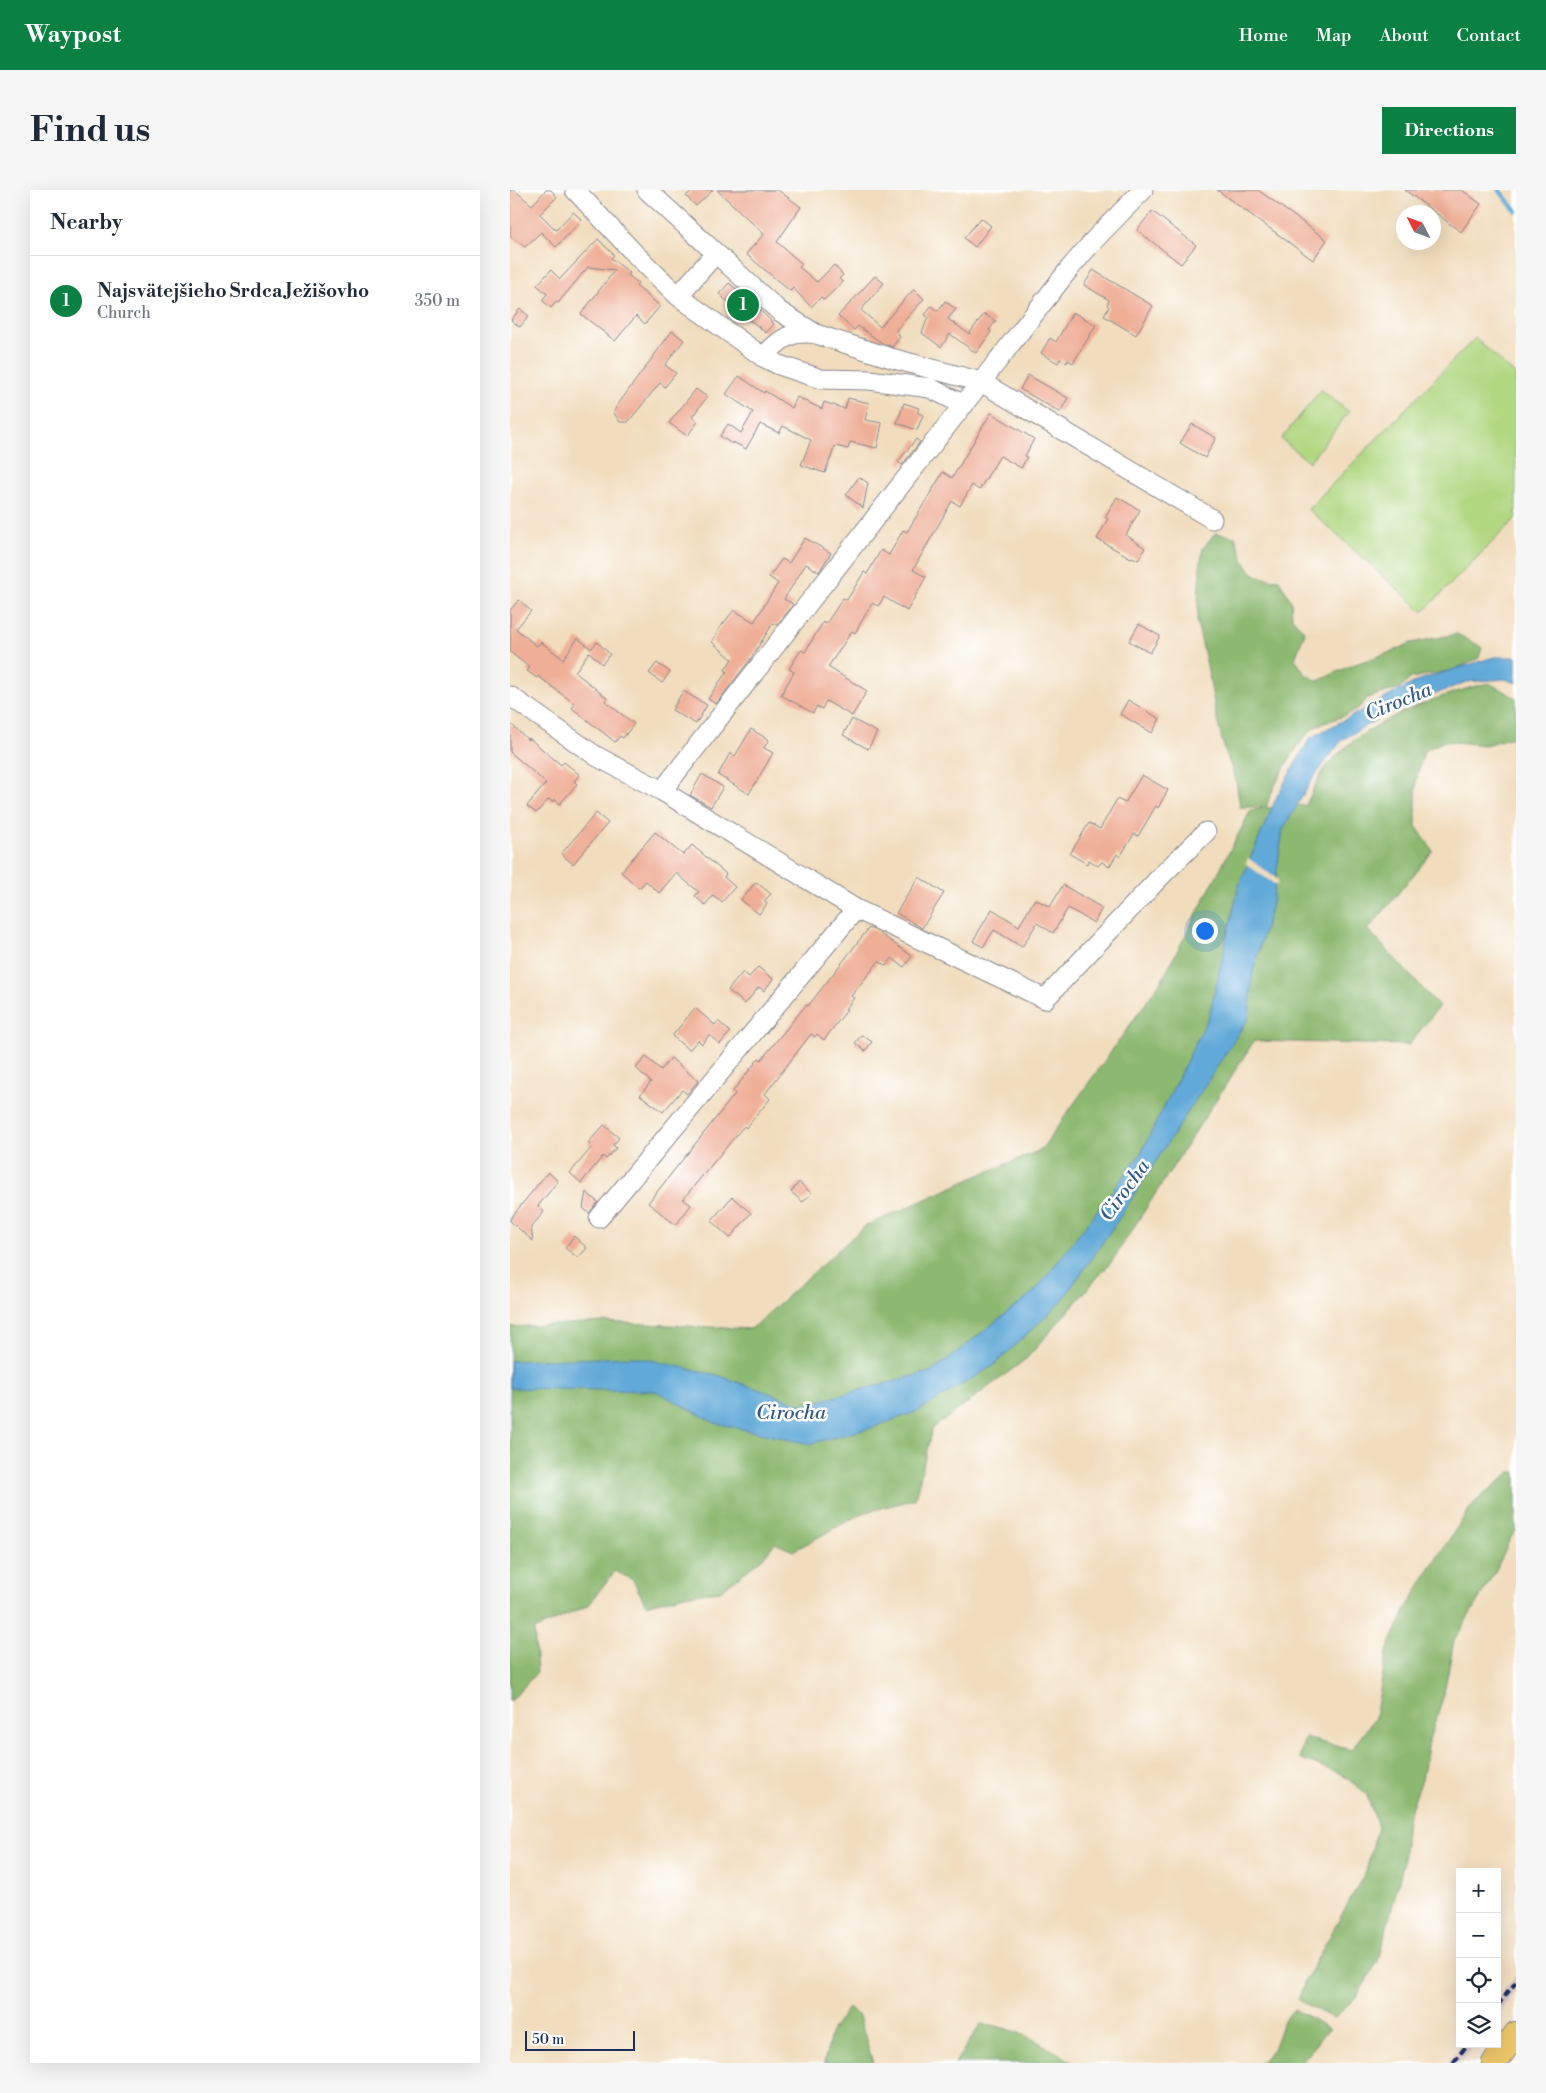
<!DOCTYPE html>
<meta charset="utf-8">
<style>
body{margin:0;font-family:"Libre Bodoni",serif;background:#f6f6f7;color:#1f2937}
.controls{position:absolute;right:15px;bottom:15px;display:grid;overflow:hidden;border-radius:0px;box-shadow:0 5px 20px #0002}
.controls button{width:45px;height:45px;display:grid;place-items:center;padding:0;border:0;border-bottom:1px solid #e0e1e3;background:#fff;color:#1f2937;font:25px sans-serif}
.compass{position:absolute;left:886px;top:15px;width:45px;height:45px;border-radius:50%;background:#fff;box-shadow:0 5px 20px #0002;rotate:312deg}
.scale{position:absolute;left:15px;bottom:12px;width:110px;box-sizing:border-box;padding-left:5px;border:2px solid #1b2f5e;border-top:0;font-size:14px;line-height:18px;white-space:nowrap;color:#1b2f5e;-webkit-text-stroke:4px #fff;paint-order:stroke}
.you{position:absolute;left:694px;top:740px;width:18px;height:18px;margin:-12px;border:4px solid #fff;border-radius:50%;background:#1a73e8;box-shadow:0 0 0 8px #1a73e833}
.badge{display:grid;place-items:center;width:32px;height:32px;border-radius:50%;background:#0b8043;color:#fff;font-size:16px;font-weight:700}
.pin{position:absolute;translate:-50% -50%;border:2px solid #fff;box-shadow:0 1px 5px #0006}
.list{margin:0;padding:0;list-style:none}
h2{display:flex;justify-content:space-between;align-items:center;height:65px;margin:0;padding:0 20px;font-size:21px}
h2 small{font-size:16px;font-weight:400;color:#747a83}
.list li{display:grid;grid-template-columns:32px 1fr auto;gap:15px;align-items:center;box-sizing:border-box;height:90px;padding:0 20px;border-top:1px solid #e0e1e3}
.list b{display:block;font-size:19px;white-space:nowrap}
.list p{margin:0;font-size:16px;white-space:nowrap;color:#747a83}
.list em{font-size:16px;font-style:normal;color:#747a83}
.icon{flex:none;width:28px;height:28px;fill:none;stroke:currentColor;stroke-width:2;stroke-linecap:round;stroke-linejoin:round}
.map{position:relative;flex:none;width:1006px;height:1873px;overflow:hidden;border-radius:0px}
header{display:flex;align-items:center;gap:30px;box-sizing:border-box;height:70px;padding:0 25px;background:#0b8043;color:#fff}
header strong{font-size:24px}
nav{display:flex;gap:28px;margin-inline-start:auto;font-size:18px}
.intro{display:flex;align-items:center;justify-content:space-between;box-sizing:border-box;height:120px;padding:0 30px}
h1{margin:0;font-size:35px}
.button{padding:12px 22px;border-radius:0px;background:#0b8043;color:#fff;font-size:18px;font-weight:700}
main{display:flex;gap:30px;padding:0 30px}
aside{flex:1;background:#fff;border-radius:0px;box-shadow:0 5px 20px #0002}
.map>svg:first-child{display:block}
.industrial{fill:#d1bfbf}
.green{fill:#b1d781;stroke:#668370}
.forest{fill:#8cb86f;stroke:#547466}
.water{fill:#61a9d8;stroke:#3e6c9b}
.pier{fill:#f1ddbd}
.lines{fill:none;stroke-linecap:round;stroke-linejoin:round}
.stream{stroke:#61a9d8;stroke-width:4.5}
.building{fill:#efae96}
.minor-casing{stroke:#86868e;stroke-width:21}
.major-casing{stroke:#86868e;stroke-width:26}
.minor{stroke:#fff;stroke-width:19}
.major{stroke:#ecc669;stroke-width:24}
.rail{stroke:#1b2f5e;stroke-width:4;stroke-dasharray:8 4;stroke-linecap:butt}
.labels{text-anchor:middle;stroke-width:5;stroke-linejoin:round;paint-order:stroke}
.water-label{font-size:20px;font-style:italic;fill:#345a89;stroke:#fff}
</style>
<header>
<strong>Waypost</strong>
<nav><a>Home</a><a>Map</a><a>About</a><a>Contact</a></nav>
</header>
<div class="intro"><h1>Find us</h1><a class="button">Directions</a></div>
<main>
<aside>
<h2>Nearby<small></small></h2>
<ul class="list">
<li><span class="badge">1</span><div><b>Najsvätejšieho Srdca Ježišovho</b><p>Church</p></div><em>350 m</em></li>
</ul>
</aside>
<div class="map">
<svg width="1006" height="1873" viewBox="0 0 1006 1873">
<rect width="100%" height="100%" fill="#fff"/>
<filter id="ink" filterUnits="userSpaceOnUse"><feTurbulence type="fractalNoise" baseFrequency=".02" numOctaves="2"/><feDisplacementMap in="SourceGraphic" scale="10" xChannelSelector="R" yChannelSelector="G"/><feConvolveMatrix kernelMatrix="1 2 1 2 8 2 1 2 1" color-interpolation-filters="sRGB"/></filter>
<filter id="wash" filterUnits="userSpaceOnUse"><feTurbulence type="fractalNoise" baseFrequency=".0096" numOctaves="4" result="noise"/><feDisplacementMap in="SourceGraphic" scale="20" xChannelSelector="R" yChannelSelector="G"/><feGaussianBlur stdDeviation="1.12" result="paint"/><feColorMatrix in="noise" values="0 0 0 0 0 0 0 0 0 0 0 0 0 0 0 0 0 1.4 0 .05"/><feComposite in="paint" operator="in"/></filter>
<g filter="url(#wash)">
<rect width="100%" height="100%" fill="#f1ddbd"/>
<!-- industrial -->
<path class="industrial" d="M1006 1785V1800L987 1825V1809Z
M952 1854H964L950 1873H938Z"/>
<!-- green -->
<path class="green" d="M965 148 1006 185V328L913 422 798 319Z
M811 200 839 222 799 272 771 249Z"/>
<!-- forest -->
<path class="forest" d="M705 343 725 347C736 375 735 388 769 390L781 411 782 428 795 442 785 469 795 484 808 491 842 475 884 461 901 453 947 444 972 457 969 468 943 480 901 488 890 498 857 508C847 526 824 528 807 536 789 546 761 599 756 618L796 615C802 604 806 591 813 581 846 535 926 505 979 493L1006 508V546L975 555 934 551 914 561 906 590V636L923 661 858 740 929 816 899 855 744 851 602 1071 516 1169 422 1239 405 1309 353 1323 283 1361 265 1353 252 1369 210 1401 175 1405 136 1415 123 1390 105 1381 77 1416 24 1440 27 1482 0 1512V1137L94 1132 241 1139 354 1037 469 985 531 960 652 790 741 620 754 618C745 615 738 618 730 617L726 590 715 561 707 530 697 475 687 432 690 377 693 358Z
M1000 1282H1006V1341L1001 1347 986 1380 944 1451 933 1508 920 1546 912 1590 897 1629 893 1675 868 1771 848 1805 824 1829 788 1810 796 1789 856 1681 868 1637 856 1603 831 1584 789 1568 795 1548 841 1560 865 1528 877 1461 895 1421 920 1378 963 1314Z
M338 1818 349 1826 363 1873H314L322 1840Z
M784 1819 820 1839 812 1846 791 1873H750L763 1859 773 1832Z
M471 1834C506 1837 534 1854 563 1873H445Z"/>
<!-- water -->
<path class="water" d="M984 467H1006V493L995 489 956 492 877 523 832 550 802 590 773 639 762 713 743 781 739 827 608 1030 551 1112 483 1176 408 1221 364 1237 299 1254 205 1233 146 1201 0 1198V1171L126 1167 207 1185 293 1215 423 1181 526 1100 630 965 699 826 729 695 767 606 800 548 909 490Z"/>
<!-- pier -->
<path class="pier" d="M738 668 768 690 767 696 736 674Z"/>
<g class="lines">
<!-- stream -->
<path class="stream" d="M989 0 1006 21"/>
</g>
<g id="blocks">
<!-- building -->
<path class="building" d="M0 0H4L22 15 36 0H41L47 7 30 24 46 40 63 22 72 30 46 57 31 42 15 57 0 46Z
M183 0H203L186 16 176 6Z
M207 0H268L291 17 267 52 292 74 289 77 307 92 324 75 333 85 329 89 333 92 314 110 311 107 301 117 283 98 280 101 236 64 254 44Z
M707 0H748L817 50 803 70Z
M895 0H952L971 14 951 42Z
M642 21 686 55 671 74 627 40Z
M471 28 481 36 465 57 454 48Z
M88 49 104 65 101 68 120 83 118 85 128 93 126 96 150 116 135 134 126 126 105 151 71 124 105 80 78 77 48 113 46 112 41 118 32 110 37 104 27 95 41 80 50 89Z
M583 80 643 116 626 145 594 126 599 117 597 115 599 110 574 95Z
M365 86 374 93 351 120 370 137 404 99 414 109 386 140 390 147 382 157 372 153 348 136 344 140 328 126Z
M219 93 245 115 264 134 256 143 244 133 237 129 209 104Z
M435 111 446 119 438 129 459 144 474 124 486 131 479 140 481 142 466 163 440 144 431 157 412 143 418 127 415 125 421 116 428 121Z
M10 119 19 126 10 137 1 130Z
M563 122 586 135 563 173 558 170 557 173 550 169 548 173 531 163 540 148 546 152Z
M162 141 174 150 155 175 166 183 155 197 150 193 118 232H110L104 223 106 217Z
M518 185 558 208 550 222 510 199Z
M229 186 254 203 255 201 282 218 287 207 312 219 314 212 335 219 338 208 359 213 355 230 372 233 367 258 340 252 338 259 325 256 315 283 291 275 301 250 273 236 269 243 250 234 236 259 223 252 222 254 210 246 218 234 231 243 243 222 216 204Z
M186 199 197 207 182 227 188 232 177 246 159 233Z
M394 213 409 218 407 222 413 225 407 240 387 233Z
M481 223 524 249 515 266 517 267 511 278 490 266 469 300 462 295 450 316 442 311 403 380 416 387 397 421 374 407 368 416 362 413 345 443 342 441 318 477 357 501 342 526 316 511 312 519 307 516 303 523 271 505 284 482 279 479 291 460 295 462 313 432 316 434 333 408 337 410 354 382 357 384 371 360 379 365 393 340 397 342 433 282 442 288Z
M682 234 706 248 695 268 670 253Z
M406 249 410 252 392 275 388 272Z
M349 287 358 293 353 318 336 305Z
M607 307 630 320 616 345 635 358 628 370 622 367 621 368 587 349 598 329 595 327Z
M295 348 321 363 309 382 296 374 274 409 283 414 280 419 267 435 263 433 240 470 206 514 198 509 217 481 215 480 222 469 202 452 209 439 224 420 244 432 268 393 259 387 272 369 279 373Z
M9 410 21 421 6 439 27 456 31 452 53 469 68 448 81 459 87 452 100 464 92 474 79 462 65 482 97 508 95 511 124 534 113 548 110 546 105 552 62 518 65 514 28 486 27 488 17 481 20 478 0 462V420Z
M629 434 650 446 640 463 619 451Z
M147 473 160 482 152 493 139 483Z
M173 501 197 515 186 534 162 520Z
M618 510 650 529 642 543 610 524Z
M342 529 367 542 358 559 333 545Z
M0 533 18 550 19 548 51 575 54 572 70 585 64 591 67 594 50 614 44 609 42 612 39 609 26 623 17 616 36 593 0 562Z
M241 539 259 550 254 558 263 563 239 604 208 585 220 563 225 566Z
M192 584 213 597 201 617 180 605Z
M632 585 658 600 648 618 646 616 628 646 624 644 610 667 607 664 599 677 592 672 588 676 579 670 577 674 560 664 579 633 590 639 607 609 615 613Z
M86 623 98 633 63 674 51 664Z
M145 642 173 665 182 655 216 684 214 687 225 697 212 712 203 705 195 715 185 706 189 702 166 683 149 703 136 691 129 698 111 682Z
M409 687 434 703 412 738 386 723Z
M246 692 261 704 254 711 257 714 249 724 231 710Z
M553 695 592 718 584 733 558 718 543 743 527 733 512 757 484 740 473 757 463 751 482 719 509 736 525 709 540 717Z
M359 738 368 742 402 766 394 777 382 768 376 776 369 771 341 806 344 808 335 819 337 820 314 850 307 844 305 847 301 844 255 904 260 909 236 938 234 936 173 1009 181 1015 166 1035 138 1013 225 904 223 901 249 868 251 870 296 815 298 816Z
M248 777 263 789 254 801 249 797 235 814 218 800 233 782 239 787Z
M185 818 205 835 208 831 220 842 210 854 199 845 192 854 188 850 179 860 162 846Z
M352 845 362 852 355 861 345 853Z
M136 867 151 880 161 868 188 891 177 904 172 900 153 922 130 905 141 892 126 878Z
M94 935 109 948 103 955 106 958 96 969 93 966 71 993 60 983 82 957 78 953Z
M38 982 48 991 28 1016 34 1022 21 1037 23 1051 0 1031V1029Z
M289 992 301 1003 293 1012 281 1002Z
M76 1002 88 1012 79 1023 73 1018Z
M222 1007 241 1023 220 1048 201 1031Z
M64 1046 77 1058 68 1068 55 1058Z"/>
</g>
</g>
<g filter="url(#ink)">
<use href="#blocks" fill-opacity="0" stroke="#86868e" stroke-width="1"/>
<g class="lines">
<!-- minor casing -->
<g class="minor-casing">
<path id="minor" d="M65 0 125 64 168 106 253 167 269 175 311 189 359 190 420 198 454 215
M137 0 269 121 306 144 381 168 471 192 702 329
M168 106 206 63
M253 167C270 149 281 140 306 144
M0 506 86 566 152 601 346 719 535 809 652 685 696 642
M152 601 560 78 585 49 633 0
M89 1028 346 719"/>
</g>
<!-- major casing -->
<g class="major-casing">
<path id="major" d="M984 1873 1006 1844"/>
</g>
<!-- minor -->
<use href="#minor" class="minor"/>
<!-- major -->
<use href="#major" class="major"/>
<!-- rail -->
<path class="rail" d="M987 1816 1006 1792
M943 1873 958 1854"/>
</g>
</g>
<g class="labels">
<!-- water labels -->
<g class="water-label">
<text transform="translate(888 511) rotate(-22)" y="7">Cirocha</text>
<text transform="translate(614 1000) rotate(-54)" y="7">Cirocha</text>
<text x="281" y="1229">Cirocha</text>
</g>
</g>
</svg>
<div class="controls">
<button>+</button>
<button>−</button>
<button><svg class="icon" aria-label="locate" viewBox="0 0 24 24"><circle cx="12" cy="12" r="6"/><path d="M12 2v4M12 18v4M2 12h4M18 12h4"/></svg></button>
<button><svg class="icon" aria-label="layers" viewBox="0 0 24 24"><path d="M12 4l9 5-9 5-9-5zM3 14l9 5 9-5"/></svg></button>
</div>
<svg class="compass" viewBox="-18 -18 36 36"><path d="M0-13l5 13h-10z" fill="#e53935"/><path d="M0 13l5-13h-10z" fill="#747a83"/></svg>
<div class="scale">50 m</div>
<div class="you"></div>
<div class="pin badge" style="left:233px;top:115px">1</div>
</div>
</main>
